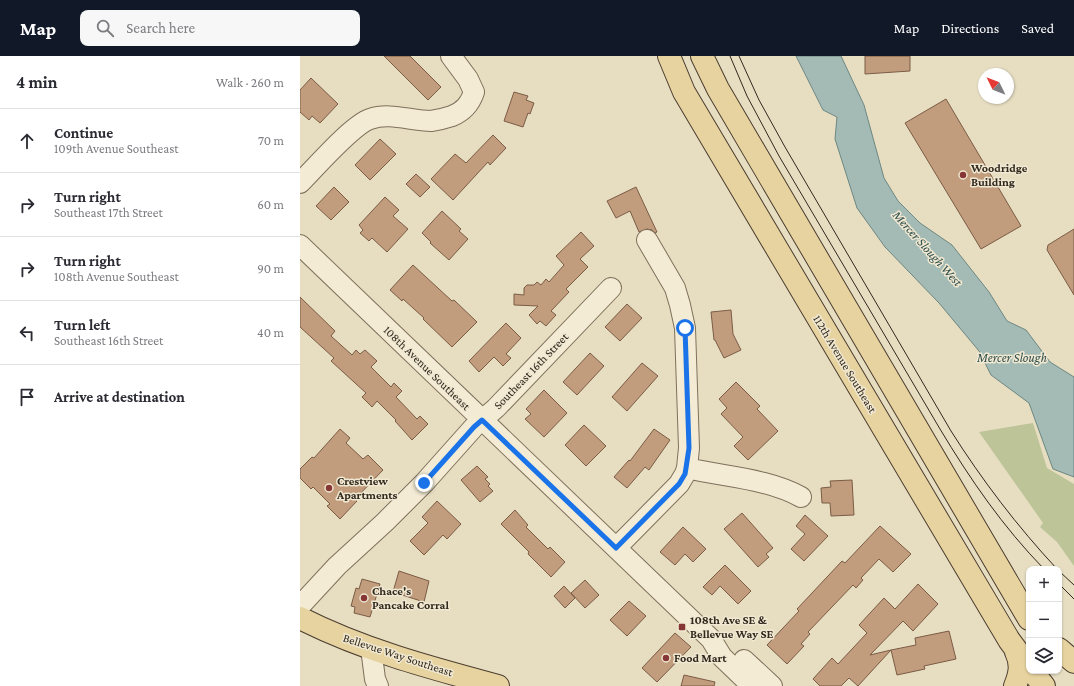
<!DOCTYPE html>
<meta charset="utf-8">
<style>
body{margin:0;font-family:"Crimson Pro",serif;background:#f7f7f7;color:#2b2b33}
.controls{position:absolute;right:12px;bottom:12px;display:grid;overflow:hidden;border-radius:8px;box-shadow:0 1px 3px #0004}
.controls button{width:36px;height:36px;display:grid;place-items:center;padding:0;border:0;border-bottom:1px solid #e1e1e2;background:#fff;color:#2b2b33;font:20px sans-serif}
.compass{position:absolute;left:678px;top:12px;width:36px;height:36px;border-radius:50%;background:#fff;box-shadow:0 1px 3px #0004;rotate:313deg}
.stop{position:absolute;width:12px;height:12px;margin:-9px;border:3px solid #1a73e8;border-radius:50%;background:#fff}
.stop.end{background:#1a73e8;border-color:#fff;box-shadow:0 1px 4px #0008}
.list{margin:0;padding:0;list-style:none}
h2{display:flex;justify-content:space-between;align-items:center;height:52px;margin:0;padding:0 16px;font-size:17px}
h2 small{font-size:13px;font-weight:400;color:#7c7c81}
.list li{display:grid;grid-template-columns:26px 1fr auto;gap:12px;align-items:center;box-sizing:border-box;height:64px;padding:0 16px;border-top:1px solid #e1e1e2}
.list b{display:block;font-size:15px;white-space:nowrap}
.list p{margin:0;font-size:13px;white-space:nowrap;color:#7c7c81}
.list em{font-size:13px;font-style:normal;color:#7c7c81}
.icon{flex:none;width:22px;height:22px;fill:none;stroke:currentColor;stroke-width:2;stroke-linecap:round;stroke-linejoin:round}
.map{position:relative;flex:none;width:774px;height:630px;overflow:hidden}
header{display:flex;align-items:center;gap:24px;box-sizing:border-box;height:56px;padding:0 20px;background:#111827;color:#fff}
header strong{font-size:19px}
nav{display:flex;gap:22px;margin-inline-start:auto;font-size:14px}
.search{width:280px;height:36px;background:#f7f7f7;display:flex;align-items:center;gap:10px;box-sizing:border-box;padding:0 14px;border-radius:8px;color:#7c7c81;font-size:15px}
main{display:flex}
aside{flex:1;background:#fff}
.map>svg:first-child{display:block}
.green{fill:#bdc498}
.water{fill:#a4bbb5;stroke:#6d8782}
.building{fill:#c19c7d;stroke:#7b5c45}
.lines{fill:none;stroke-linecap:round;stroke-linejoin:round}
.minor-casing{stroke:#7f705c;stroke-width:22}
.major-casing{stroke:#4d3e30;stroke-width:24}
.minor{stroke:#f3ebd4;stroke-width:20}
.major{stroke:#e6d39f;stroke-width:22}
.tram{stroke:#31281e;stroke-width:1}
.route{stroke:#1a73e8;stroke-width:5}
.poi-dot{fill:#863634;stroke:#f0e8d1;stroke-width:1.5}
.labels{text-anchor:middle;stroke-width:3;stroke-linejoin:round;paint-order:stroke}
.poi-label{font-size:12px;font-weight:bold;fill:#31281e;stroke:#f0e8d1;text-anchor:start}
.street-label{font-size:12px;fill:#31281e;stroke:#f0e8d1}
.water-label{font-size:13px;font-style:italic;fill:#2f4f4e;stroke:#f0e8d1}
</style>
<header>
<strong>Map</strong>
<div class="search"><svg class="icon" aria-label="search" viewBox="0 0 24 24"><circle cx="10" cy="10" r="6"/><path d="M15 15l6 6"/></svg>Search here</div>
<nav><a>Map</a><a>Directions</a><a>Saved</a></nav>
</header>
<main>
<aside>
<h2>4 min<small>Walk · 260 m</small></h2>
<ul class="list">
<li><svg class="icon" aria-label="ahead" viewBox="0 0 24 24"><path d="M12 20V5M6 11l6-6 6 6"/></svg><div><b>Continue</b><p>109th Avenue Southeast</p></div><em>70 m</em></li>
<li><svg class="icon" aria-label="right" viewBox="0 0 24 24"><path d="M7 20v-9h11M14 6l5 5-5 5"/></svg><div><b>Turn right</b><p>Southeast 17th Street</p></div><em>60 m</em></li>
<li><svg class="icon" aria-label="right" viewBox="0 0 24 24"><path d="M7 20v-9h11M14 6l5 5-5 5"/></svg><div><b>Turn right</b><p>108th Avenue Southeast</p></div><em>90 m</em></li>
<li><svg class="icon" aria-label="left" viewBox="0 0 24 24"><path d="M17 20v-9H6M10 6l-5 5 5 5"/></svg><div><b>Turn left</b><p>Southeast 16th Street</p></div><em>40 m</em></li>
<li><svg class="icon" aria-label="arrive" viewBox="0 0 24 24"><path d="M6 21V4h12l-3 4 3 4H6"/></svg><div><b>Arrive at destination</b></div></li>
</ul>
</aside>
<div class="map">
<svg width="774" height="630" viewBox="0 0 774 630">
<rect width="100%" height="100%" fill="#e7dec2"/>
<!-- green -->
<path class="green" d="M733 367 747 412 774 428V510L757 486 740 471 743 467 679 376Z"/>
<!-- water -->
<path class="water" d="M496 0H541L564 49 584 122 598 145 620 167 652 189 689 236 707 265 726 274 750 306 774 321V421L753 413 729 347 691 319 679 295 639 247 585 191 557 152 535 83 537 61 523 54Z"/>
<!-- building -->
<path class="building" d="M84 0H110L141 31 128 44Z
M565 0H610V15L565 18Z
M11 22 38 48 20 67 12 60 9 64 0 56V34Z
M214 36 228 40 226 44 234 47 230 58 228 57 223 71 204 65Z
M646 43 721 170 681 193 605 67Z
M193 79 206 92 190 109 188 106 153 144 131 123 155 98 166 107Z
M80 83 96 98 70 124 55 109Z
M116 118 130 131 120 141 106 128Z
M34 131 49 146 31 164 16 150Z
M336 131 357 176 355 177 352 174 347 173 339 176 330 155 316 162 307 145Z
M85 141 99 154 93 160 108 173 87 196 72 182 69 185 60 177 63 174 59 169Z
M142 155 161 173 159 175 168 183 149 204 130 187 131 186 122 177Z
M774 173V239L747 194 748 189Z
M281 176 294 190 280 203 288 211 266 233 269 236 251 255 256 259 246 270 240 265 237 268 229 259 238 250 214 249V238L224 239V232L227 229H234L237 226 241 229 246 223 249 226 264 209 256 200Z
M113 209 152 245 154 244 177 266 152 291 123 263 124 262 103 243 102 245 90 234Z
M0 241 35 275 31 280 52 299 56 294 60 298 65 294 77 305 71 311 91 331 94 327 102 335 96 341 117 363 120 360 128 368 112 384 95 365 96 364 77 345 72 351 62 341 66 337 31 305 34 302 0 271Z
M327 248 342 262 320 285 305 271Z
M431 254 433 278 441 294 424 302 415 284H414L411 256Z
M206 267 221 282 206 298 211 302 203 310 194 301 179 316 169 305Z
M290 297 304 310 277 339 263 326Z
M342 307 358 320 327 355 312 341Z
M436 326 460 350 457 353 478 375 448 404 434 390 443 381 421 358 427 352 419 343Z
M244 334 267 357 244 381 225 363 231 358 226 353Z
M284 369 306 390 286 410 265 389Z
M40 373 50 382 46 387 63 403 68 399 83 414 55 443 57 445 40 463 27 450 30 448 13 431 11 433 0 422V413L12 401 14 402Z
M354 373 370 384 349 414 345 411 327 432 314 421 329 404 330 405Z
M177 410 188 421 185 423 190 428 188 430 193 435 180 446 161 424Z
M552 424 554 459 531 460 530 447H522L521 432 531 431 530 425Z
M137 445 161 468 147 483 143 479 124 499 110 485 128 467 122 461Z
M215 454 228 469 226 471 248 493 250 491 265 506 251 521 228 498 229 496 201 468Z
M442 457 473 492 466 498 469 501 458 511 424 473Z
M505 459 528 480 504 505 491 493 505 478 496 470Z
M580 470 611 498 593 516 579 503 561 522 563 524 556 532 553 529 508 576 510 578 501 588 504 590 487 608 467 589 499 555 497 553 542 505 545 507Z
M383 471 406 493 393 506 385 498 375 509 360 496Z
M425 509 451 535 438 548 420 530 412 539 403 531Z
M99 515 129 525 124 546 93 536Z
M62 523 80 528 70 561 54 557 55 551 51 550 56 532 59 533Z
M285 524 299 539 285 552 271 537Z
M618 528 638 548 613 575 603 565 570 599 591 594 558 630 549 622 541 630H520L513 623 532 602 538 608 567 577 559 569 584 542 595 553Z
M264 530 275 542 265 552 254 540Z
M329 545 346 560 327 580 310 564Z
M649 575 656 603 624 610 625 613 597 619 591 594 616 589 615 582Z
M375 577 391 591 357 626 342 612Z
M384 619 415 626 414 630H381Z"/>
<g class="lines">
<!-- minor casing -->
<g class="minor-casing">
<path id="minor" d="M0 127C15 112 52 69 70 63 90 56 111 65 131 65 138 64 146 62 152 60 164 55 170 48 174 36L168 23 151 0
M0 189 411 583 422 601 452 630
M387 412C424 421 466 422 501 441
M316 492 379 428 385 418 387 412 389 392 385 272 380 249 375 232 347 184
M0 550 37 510 85 466 124 427 174 371 196 352 311 232
M71 592 75 623 78 630
M444 604 472 630"/>
</g>
<!-- major casing -->
<g class="major-casing">
<path id="major" d="M369 0 384 36 709 584 729 611
M402 0 418 33 729 563
M0 562C63 594 131 612 198 630
M759 593 774 606
M732 615 744 630
M715 630C720 618 722 608 716 596"/>
</g>
<!-- minor -->
<use href="#minor" class="minor"/>
<!-- major -->
<use href="#major" class="major"/>
<!-- tram -->
<path class="tram" d="M430 0 447 40 479 100 640 373C670 423 703 471 744 513
M439 0 459 44 485 91 651 375C682 424 717 470 757 513
M759 515 774 529
M759 528 774 543"/>
</g>
<g class="lines">
<!-- route -->
<path class="route" d="M124 427 174 371 182 364 316 492 379 428 385 418 386 412 389 392 385 272"/>
</g>
<!-- markers -->
<g class="poi-dot">
<circle cx="663" cy="119" r="4"/>
<circle cx="29" cy="432" r="4"/>
<circle cx="64" cy="542" r="4"/>
<rect x="378" y="567" width="8" height="8" rx="2"/>
<circle cx="366" cy="602" r="4"/>
</g>
<g class="labels">
<!-- poi labels -->
<g class="poi-label">
<text x="671" y="116">Woodridge<tspan x="671" dy="14">Building</tspan></text>
<text x="37" y="429">Crestview<tspan x="37" dy="14">Apartments</tspan></text>
<text x="72" y="539">Chace's<tspan x="72" dy="14">Pancake Corral</tspan></text>
<text x="390" y="568">108th Ave SE &amp;<tspan x="390" dy="14">Bellevue Way SE</tspan></text>
<text x="374" y="606">Food Mart</text>
</g>
<!-- street labels -->
<g class="street-label">
<text transform="translate(545 308) rotate(59)" y="4">112th Avenue Southeast</text>
<text transform="translate(127 312) rotate(44)" y="4">108th Avenue Southeast</text>
<text transform="translate(231 315) rotate(-46)" y="4">Southeast 16th Street</text>
<text transform="translate(98 599) rotate(18)" y="4">Bellevue Way Southeast</text>
</g>
<!-- water labels -->
<g class="water-label">
<text transform="translate(628 192) rotate(48)" y="5">Mercer Slough West</text>
<text x="712" y="306">Mercer Slough</text>
</g>
</g>
</svg>
<div class="controls">
<button>+</button>
<button>−</button>
<button><svg class="icon" aria-label="layers" viewBox="0 0 24 24"><path d="M12 4l9 5-9 5-9-5zM3 14l9 5 9-5"/></svg></button>
</div>
<svg class="compass" viewBox="-18 -18 36 36"><path d="M0-13l5 13h-10z" fill="#e53935"/><path d="M0 13l5-13h-10z" fill="#7c7c81"/></svg>
<div class="stop" style="left:385px;top:272px"></div>
<div class="stop end" style="left:124px;top:427px"></div>
</div>
</main>
